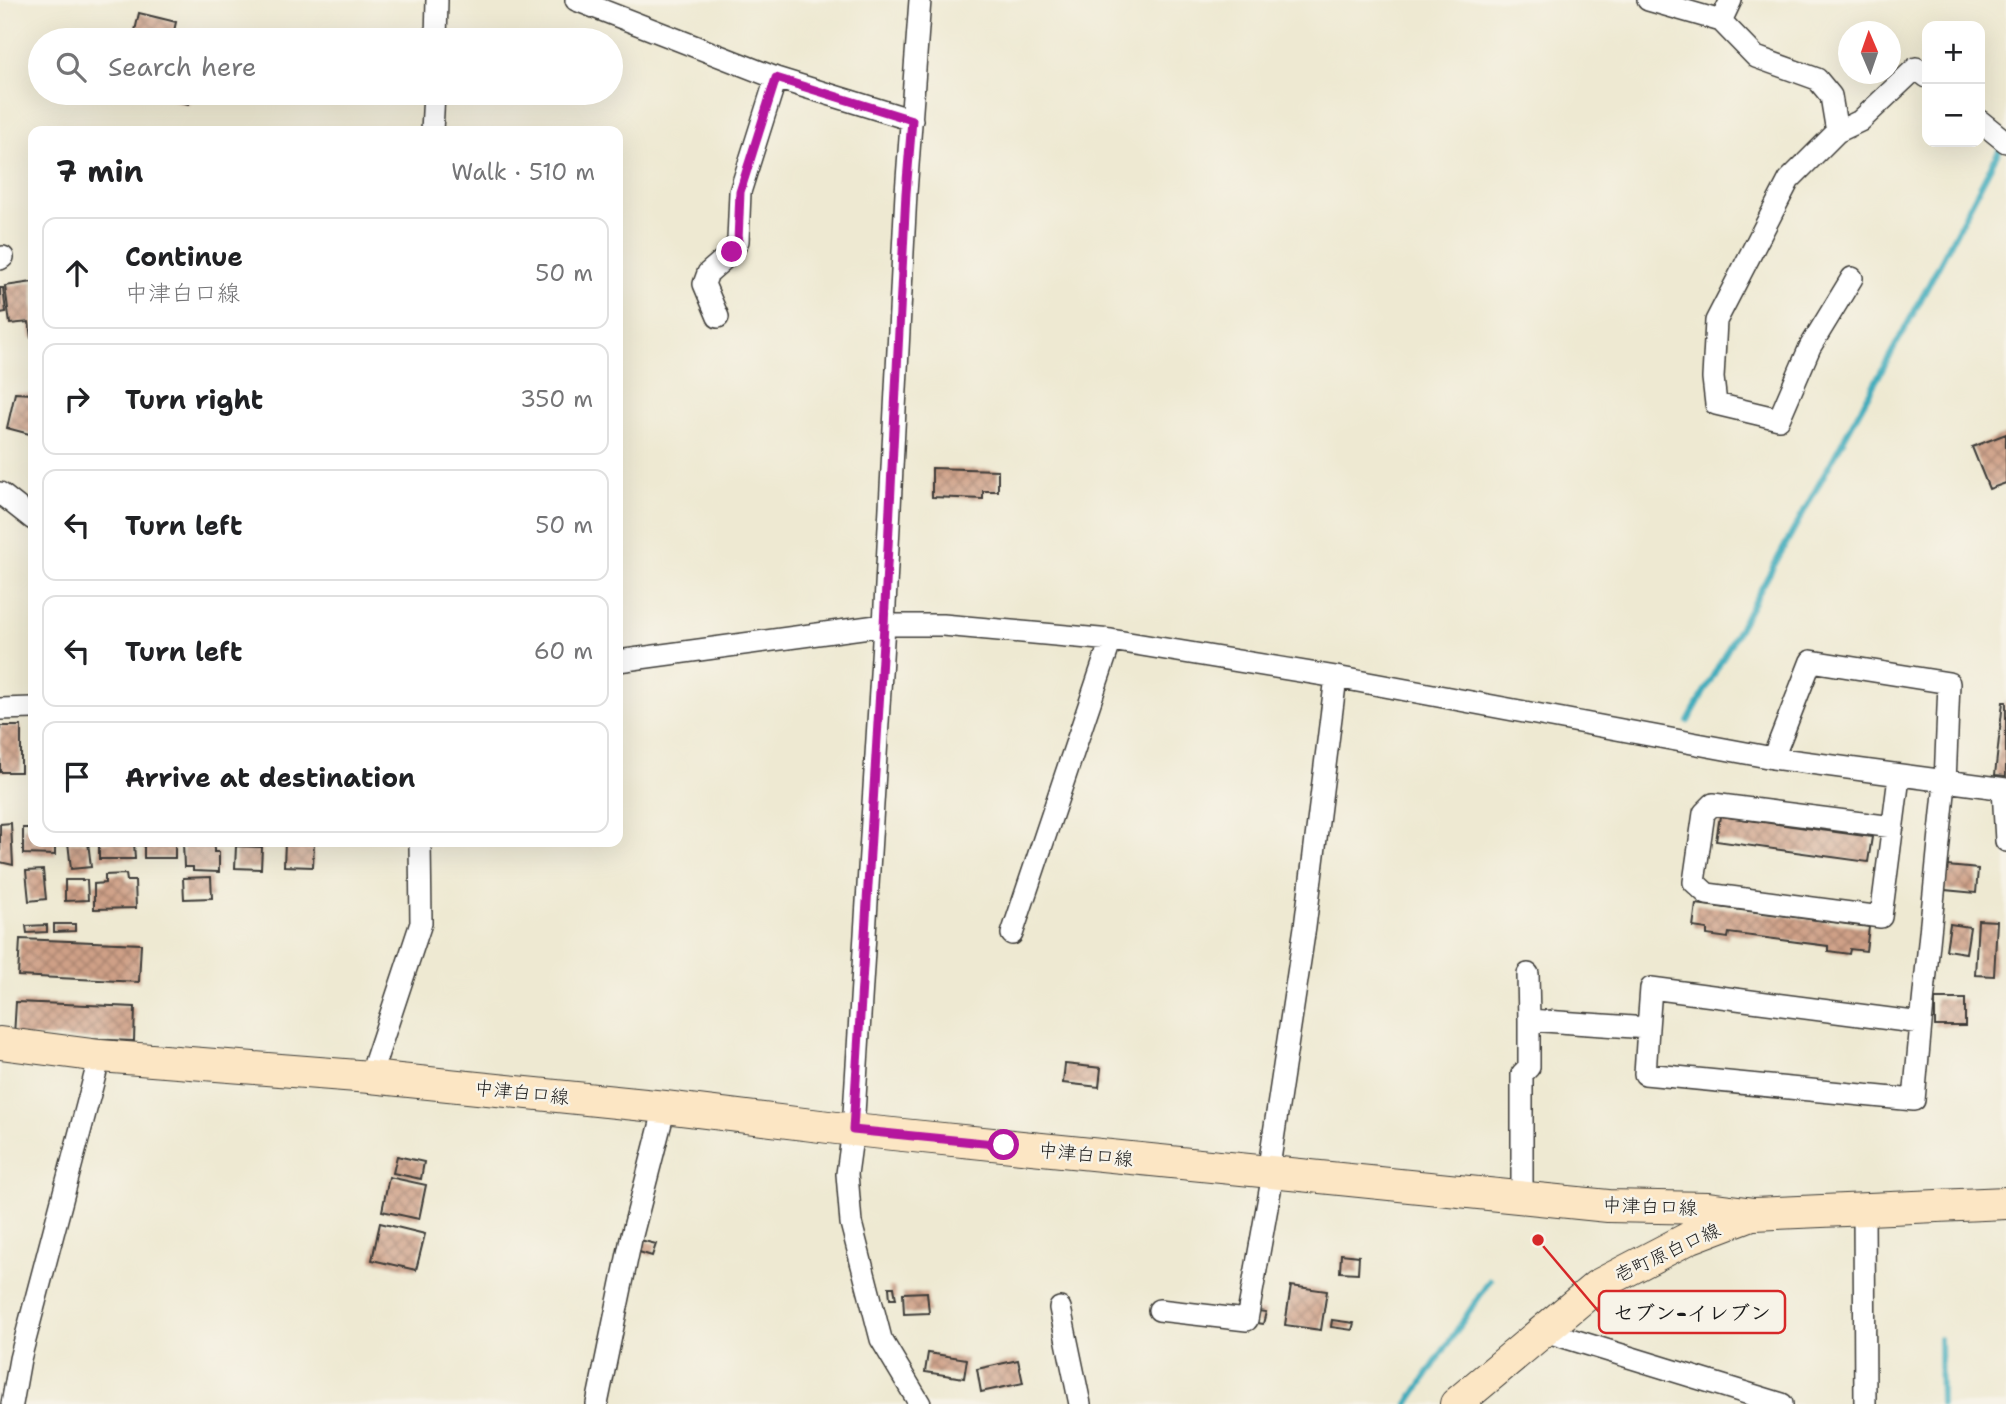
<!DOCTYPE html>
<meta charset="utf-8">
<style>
body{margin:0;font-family:"Shantell Sans","Klee One",sans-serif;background:#f2f2f2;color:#202124}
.controls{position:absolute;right:21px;top:21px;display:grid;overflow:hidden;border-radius:14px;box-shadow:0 7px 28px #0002}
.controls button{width:63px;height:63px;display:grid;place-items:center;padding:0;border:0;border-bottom:2px solid #e0e0e0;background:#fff;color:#202124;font:35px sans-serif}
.compass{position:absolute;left:1838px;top:21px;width:63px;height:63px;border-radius:50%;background:#fff;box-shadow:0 7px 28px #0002;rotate:358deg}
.stop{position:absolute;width:21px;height:21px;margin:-16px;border:5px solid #b5179e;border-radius:50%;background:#fff}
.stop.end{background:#b5179e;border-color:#fff;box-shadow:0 2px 7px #0008}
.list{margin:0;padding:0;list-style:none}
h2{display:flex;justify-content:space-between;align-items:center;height:91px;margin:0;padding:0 28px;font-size:30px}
h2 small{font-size:23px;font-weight:400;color:#757577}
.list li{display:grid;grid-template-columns:46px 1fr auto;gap:21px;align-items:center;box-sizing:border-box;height:112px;margin:0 14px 14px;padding:0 14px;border:2px solid #e0e0e0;border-radius:14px}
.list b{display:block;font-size:26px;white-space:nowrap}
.list p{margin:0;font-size:23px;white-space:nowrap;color:#757577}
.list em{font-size:23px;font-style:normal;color:#757577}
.icon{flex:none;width:38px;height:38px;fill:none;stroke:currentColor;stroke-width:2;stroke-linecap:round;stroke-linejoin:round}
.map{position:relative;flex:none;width:2006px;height:1404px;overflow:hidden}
.search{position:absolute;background:#fff;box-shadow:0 7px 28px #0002;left:28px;top:28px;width:595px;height:77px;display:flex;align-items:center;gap:18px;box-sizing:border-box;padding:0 24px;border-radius:38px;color:#757577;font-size:26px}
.panel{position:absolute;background:#fff;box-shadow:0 7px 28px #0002;left:28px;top:126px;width:595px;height:721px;border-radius:14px}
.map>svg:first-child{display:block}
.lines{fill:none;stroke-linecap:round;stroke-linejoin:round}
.stream{stroke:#3dabbb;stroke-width:6}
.building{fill:url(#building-cross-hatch)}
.minor-casing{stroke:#3c3b37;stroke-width:24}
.secondary-casing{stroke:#3c3b37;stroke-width:34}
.minor{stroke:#fff;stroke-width:21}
.secondary{stroke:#fce6c4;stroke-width:32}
.route{stroke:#b5179e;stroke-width:9}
.labels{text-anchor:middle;stroke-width:5;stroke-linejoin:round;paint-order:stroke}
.street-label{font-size:19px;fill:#1c1c1c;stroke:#f7f3e8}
.leader{fill:none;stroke:#d62828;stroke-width:2.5}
.callout-dot{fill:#d62828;stroke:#f7f3e8;stroke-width:2.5}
.callout{fill:#f7f3e8;stroke:#d62828;stroke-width:2.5}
.callout-label{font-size:21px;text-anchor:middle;font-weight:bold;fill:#1c1c1c}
</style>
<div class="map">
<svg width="2006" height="1404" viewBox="0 0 2006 1404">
<defs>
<pattern id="building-cross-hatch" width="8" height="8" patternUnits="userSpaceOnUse" patternTransform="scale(1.75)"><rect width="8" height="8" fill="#cfa087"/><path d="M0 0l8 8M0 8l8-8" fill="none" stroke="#a7826e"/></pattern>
</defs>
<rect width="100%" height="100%" fill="#f7f3e8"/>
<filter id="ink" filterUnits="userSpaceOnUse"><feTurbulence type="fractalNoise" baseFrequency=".0143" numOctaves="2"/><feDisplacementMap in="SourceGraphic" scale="14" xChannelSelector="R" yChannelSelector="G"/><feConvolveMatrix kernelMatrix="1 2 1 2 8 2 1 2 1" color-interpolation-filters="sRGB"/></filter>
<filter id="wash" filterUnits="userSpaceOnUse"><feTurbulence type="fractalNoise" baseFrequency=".00686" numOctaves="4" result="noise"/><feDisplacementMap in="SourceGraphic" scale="28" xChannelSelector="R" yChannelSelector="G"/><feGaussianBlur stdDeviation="1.57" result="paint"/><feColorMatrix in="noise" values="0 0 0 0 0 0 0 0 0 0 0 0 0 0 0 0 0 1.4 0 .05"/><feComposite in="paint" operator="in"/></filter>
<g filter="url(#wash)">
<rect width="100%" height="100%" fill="#eee9d2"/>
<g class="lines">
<!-- stream -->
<path class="stream" d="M1688 721 1919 303 2002 145
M1940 1339 1941 1404
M1408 1404 1490 1280"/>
</g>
<g id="blocks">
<!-- building -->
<path class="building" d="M139 13 176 22 172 40H133Z
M174 93H192L189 104 172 100Z
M33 282V338H31L29 322 10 324 5 286Z
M0 288H3L6 312 0 313Z
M15 393 33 394V435L7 428Z
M2006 434V483L1989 489 1972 447Z
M932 468 998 470V491H983V499L932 497Z
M2003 702H2006V776L1995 775Z
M0 726H21V772H0Z
M1720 816 1872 837 1868 862 1716 841Z
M11 823 13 865 0 862V824Z
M23 828H33V842H55V855L23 854Z
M68 842H88L91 867 71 869Z
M99 842H134L135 859H99Z
M144 842H175V858H144Z
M183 842H214V852H219V872L193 871V867H184Z
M285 842H314L313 867 284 866Z
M236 846 262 847 261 869 235 868Z
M1947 866 1978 869 1976 893 1945 890Z
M43 870 46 899 29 901 26 871Z
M126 874 127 881H135L136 908 94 909V884L105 883V875Z
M211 877 212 898 184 899 183 878Z
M65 880H87L88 900 65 901Z
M1696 904 1869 927 1866 951 1850 949 1849 954 1828 951V946L1729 933 1728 938 1707 935V929L1693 927Z
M1978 920 1997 921 1994 976 1975 975Z
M54 924H75V931L54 932Z
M1950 924 1970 927 1966 953 1946 950Z
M47 925V932L27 933 26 926Z
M20 939 141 944 139 982 18 976Z
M1935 999H1965V1026H1935Z
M16 1002 135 1007 134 1041 14 1036Z
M1065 1064 1101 1068 1099 1087 1063 1083Z
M397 1156 424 1162 421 1179 393 1173Z
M389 1177 426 1185 419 1219 382 1211Z
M380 1223 425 1234 416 1270 372 1260Z
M640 1240 656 1244 652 1256 636 1251Z
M1341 1254 1359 1256 1358 1273 1340 1272Z
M1291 1286 1327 1291 1321 1330 1285 1325Z
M889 1287H894L896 1299H890Z
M927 1292 929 1313 904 1314 903 1293Z
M1258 1311 1266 1312 1263 1324 1256 1323Z
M1332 1320 1354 1323 1352 1330 1331 1327Z
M928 1353 967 1359 964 1378 925 1372Z
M1018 1360 1023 1383 981 1392 977 1369Z"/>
</g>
</g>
<g filter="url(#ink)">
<use href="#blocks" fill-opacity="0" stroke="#3c3b37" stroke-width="2"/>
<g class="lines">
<!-- minor casing -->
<g class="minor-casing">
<path id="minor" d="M576 0 776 78 912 120
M920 0 906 193 884 625 853 1130 847 1174 851 1223 881 1339 920 1404
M1648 0 1721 21 1756 57 1817 79 1831 96 1837 132 1860 121 1916 68 1927 77
M1721 21 1731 0
M436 40 437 0
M1980 121 2006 142
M432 131 434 93
M1837 132 1789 180 1716 321 1713 378 1716 404 1779 419 1810 347 1852 278
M0 259 3 257
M718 317 704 284 708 273 732 252 738 241 740 192 776 78
M0 493 33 519
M618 661 884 625H943L1111 640 1336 677 1773 758 2006 789
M0 709 33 708
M2003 789 2006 841
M1893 827 1713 804 1704 813 1694 882 1707 894 1881 917 1899 777
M1012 934 1111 640
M1528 974 1529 1020
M1648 1028 1645 1074 1914 1100 1921 1023
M370 1077 421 923 420 842
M1268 1173 1305 927 1336 677
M1522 1197V1074L1529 1067V1020L1648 1028 1651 988 1921 1023 1945 783 1949 683 1811 661 1773 758
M1864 1209 1865 1404
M1060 1308 1080 1404
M1159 1310 1247 1320 1273 1174
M1544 1331 1782 1404
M12 1404 20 1359 100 1056
M597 1404 631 1239 665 1107"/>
</g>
<!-- secondary casing -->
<g class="secondary-casing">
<path id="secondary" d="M0 1043 100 1056 370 1077 665 1107 853 1130 1608 1206 1708 1208 1754 1214 2006 1203
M1456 1404 1597 1286 1691 1237 1749 1215"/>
</g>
<!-- minor -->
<use href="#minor" class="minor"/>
<!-- secondary -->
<use href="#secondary" class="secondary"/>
</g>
</g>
<g class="lines" filter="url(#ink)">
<!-- route -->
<path class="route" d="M732 252 738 241 740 192 776 78 912 120 906 193 884 625 853 1130 1004 1145"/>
</g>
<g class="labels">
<!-- street labels -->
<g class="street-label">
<text transform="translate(522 1092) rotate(6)" y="7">中津白口線</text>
<text transform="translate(1086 1154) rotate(6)" y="7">中津白口線</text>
<text transform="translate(1650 1206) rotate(2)" y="7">中津白口線</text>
<text transform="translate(1667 1252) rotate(-25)" y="7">壱町原白口線</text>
</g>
</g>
<!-- callouts -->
<path class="leader" d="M1538 1240L1599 1312"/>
<circle class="callout-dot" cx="1538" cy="1240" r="7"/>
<rect class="callout" x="1599" y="1291" width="186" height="42" rx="7"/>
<g class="callout-label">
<text x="1692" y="1320">セブン-イレブン</text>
</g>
</svg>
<div class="controls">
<button>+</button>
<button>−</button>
</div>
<svg class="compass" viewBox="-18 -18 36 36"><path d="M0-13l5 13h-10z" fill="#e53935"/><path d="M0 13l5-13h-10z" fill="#757577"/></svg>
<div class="stop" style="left:1004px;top:1145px"></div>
<div class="stop end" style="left:732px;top:252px"></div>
<div class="search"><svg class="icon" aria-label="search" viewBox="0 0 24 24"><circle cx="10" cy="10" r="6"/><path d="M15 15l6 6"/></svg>Search here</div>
<section class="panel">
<h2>7 min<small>Walk · 510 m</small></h2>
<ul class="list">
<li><svg class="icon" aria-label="ahead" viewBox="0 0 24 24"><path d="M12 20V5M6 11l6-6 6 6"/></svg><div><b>Continue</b><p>中津白口線</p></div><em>50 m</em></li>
<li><svg class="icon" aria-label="right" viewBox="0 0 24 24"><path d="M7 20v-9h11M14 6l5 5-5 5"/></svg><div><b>Turn right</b></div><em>350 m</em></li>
<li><svg class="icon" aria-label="left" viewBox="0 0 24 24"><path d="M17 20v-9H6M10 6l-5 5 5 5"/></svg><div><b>Turn left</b></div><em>50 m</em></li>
<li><svg class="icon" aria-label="left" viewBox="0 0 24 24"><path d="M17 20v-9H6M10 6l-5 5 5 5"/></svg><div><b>Turn left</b></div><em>60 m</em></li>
<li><svg class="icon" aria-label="arrive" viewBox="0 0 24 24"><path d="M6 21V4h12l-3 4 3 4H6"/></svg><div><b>Arrive at destination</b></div></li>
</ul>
</section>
</div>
